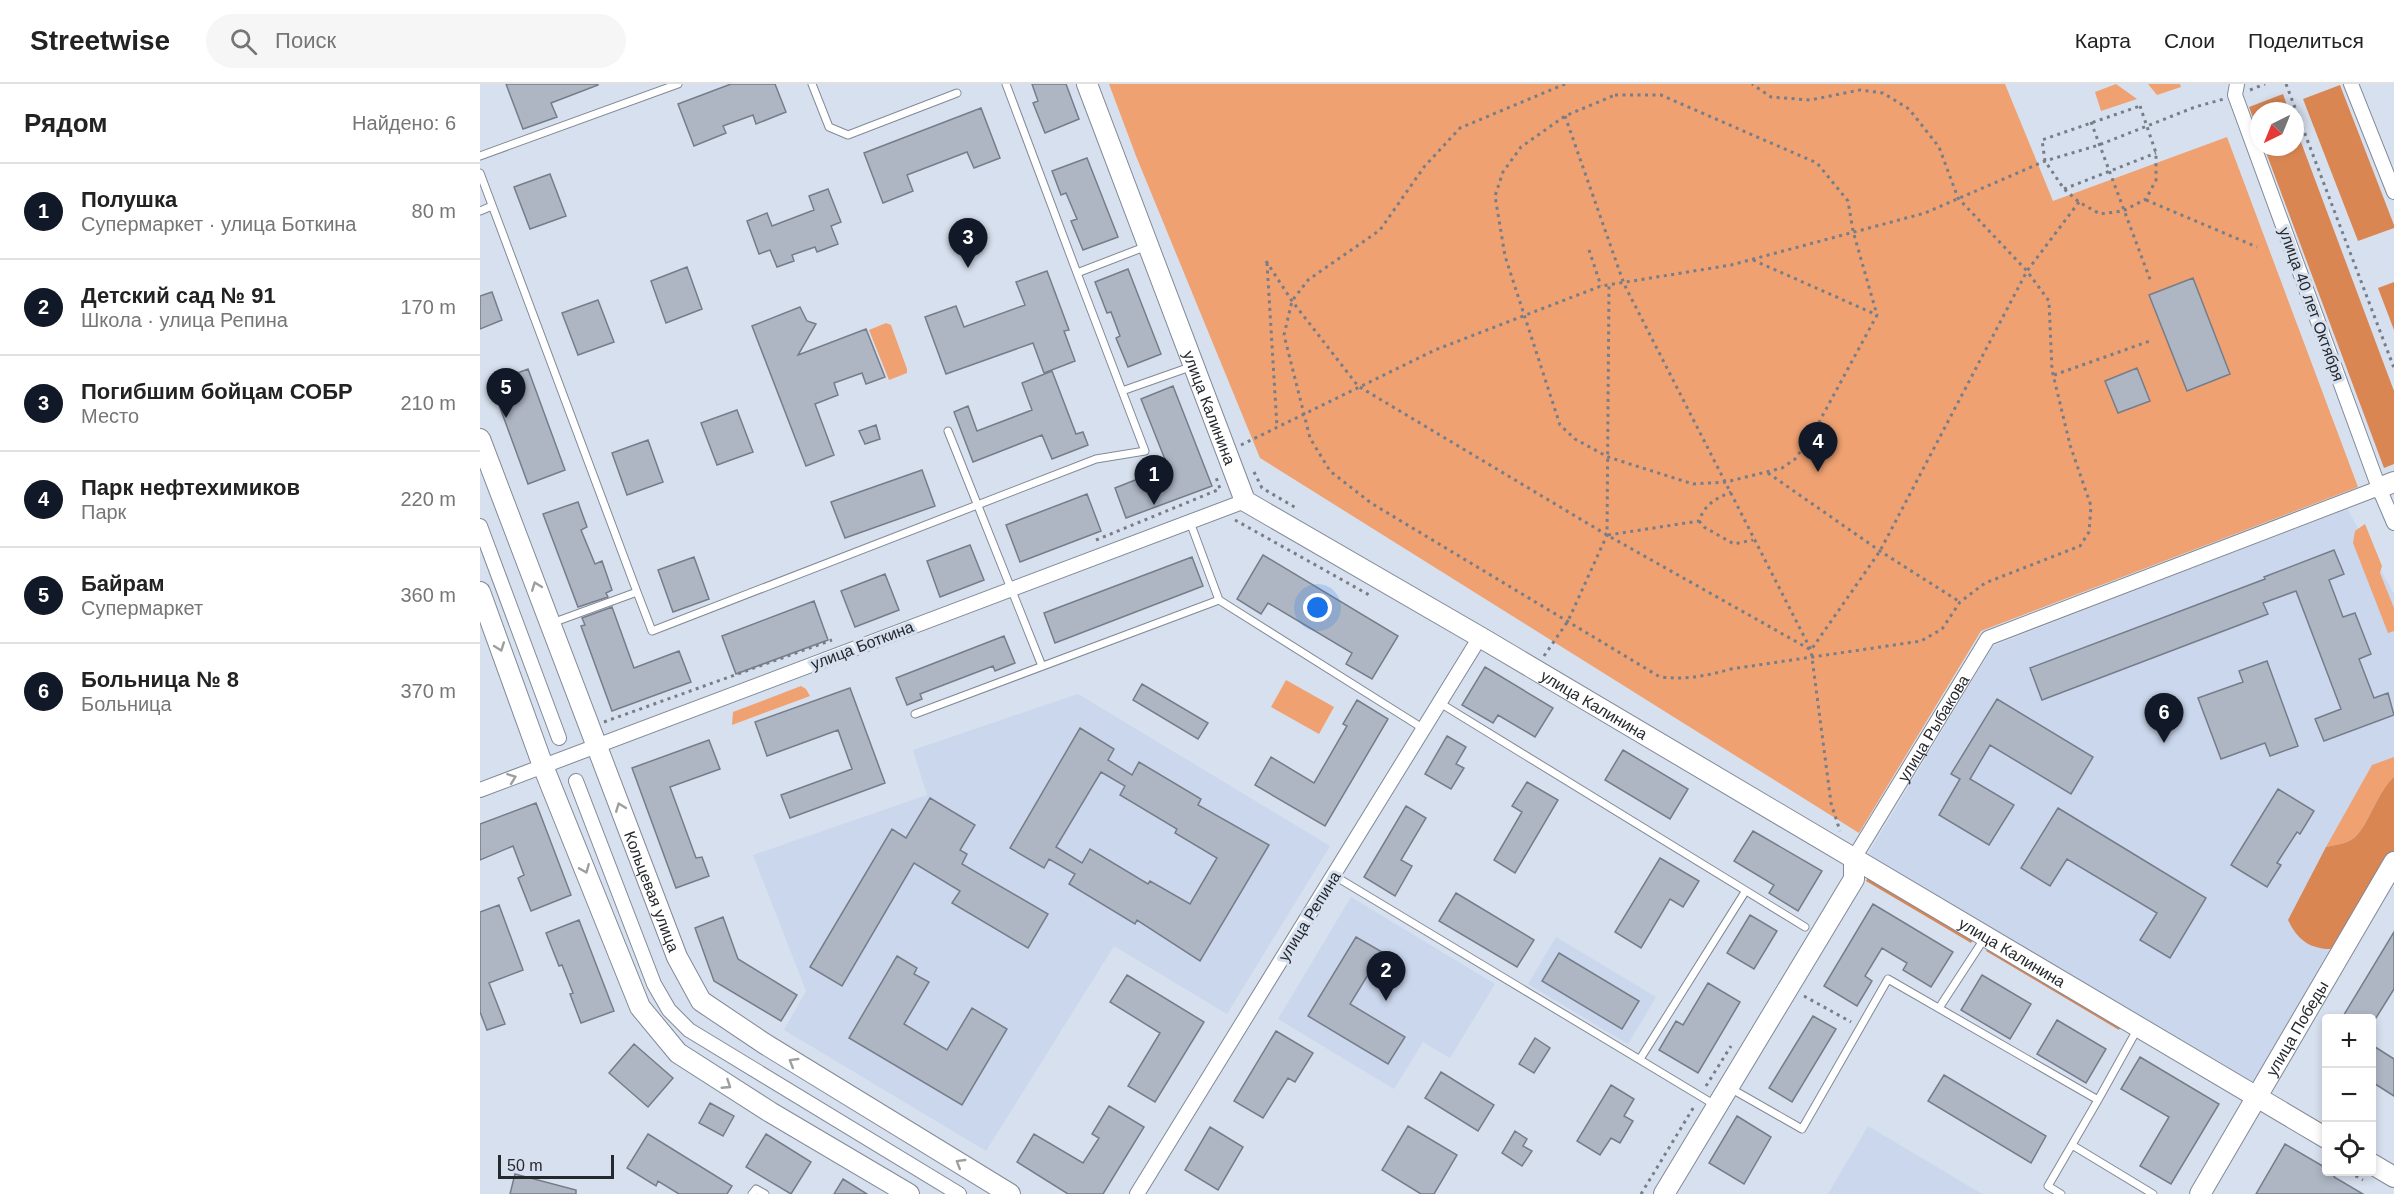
<!DOCTYPE html>
<html lang="ru">
<meta charset="utf-8">
<style>
body{margin:0;font-family:Arial,sans-serif;background:#f6f6f6;color:#222}
.controls{position:absolute;right:18px;bottom:18px;display:grid;overflow:hidden;border-radius:6px;box-shadow:0 3px 9px #0003}
.controls button{width:54px;height:54px;display:grid;place-items:center;padding:0;border:0;border-bottom:2px solid #e0e0e0;background:#fff;color:#222;font:30px sans-serif}
.compass{position:absolute;left:1770px;top:18px;width:54px;height:54px;border-radius:50%;background:#fff;box-shadow:0 3px 9px #0003;rotate:223deg}
.scale{position:absolute;left:18px;bottom:15px;width:116px;box-sizing:border-box;padding-left:6px;border:3px solid #25282d;border-top:0;font-size:16px;line-height:21px;white-space:nowrap;color:#25282d;-webkit-text-stroke:4px #d7e0ee;paint-order:stroke}
.you{position:absolute;left:838px;top:524px;width:21px;height:21px;margin:-15px;border:4px solid #fff;border-radius:50%;background:#1a73e8;box-shadow:0 0 0 9px #1a73e833}
.badge{display:grid;place-items:center;width:39px;height:39px;border-radius:50%;background:#111827;color:#fff;font-size:20px;font-weight:700}
.pin{position:absolute;translate:-50% -50px;filter:drop-shadow(0 2px 3px #0008)}
.pin::after{content:'';position:absolute;top:32px;width:21px;height:18px;background:inherit;clip-path:polygon(0 0,100% 0,50% 100%)}
.list{margin:0;padding:0;list-style:none}
h2{display:flex;justify-content:space-between;align-items:center;height:78px;margin:0;padding:0 24px;font-size:26px}
h2 small{font-size:20px;font-weight:400;color:#767676}
.list li{display:grid;grid-template-columns:39px 1fr auto;gap:18px;align-items:center;box-sizing:border-box;height:96px;padding:0 24px;border-top:2px solid #e0e0e0}
.list b{display:block;font-size:22px;white-space:nowrap}
.list p{margin:0;font-size:20px;white-space:nowrap;color:#767676}
.list em{font-size:20px;font-style:normal;color:#767676}
.icon{flex:none;width:33px;height:33px;fill:none;stroke:currentColor;stroke-width:2;stroke-linecap:round;stroke-linejoin:round}
.map{position:relative;flex:none;width:1914px;height:1110px;overflow:hidden}
header{display:flex;align-items:center;gap:36px;box-sizing:border-box;height:84px;padding:0 30px;background:#fff;border-bottom:2px solid #e0e0e0}
header strong{font-size:28px}
nav{display:flex;gap:33px;margin-inline-start:auto;font-size:21px}
.search{width:420px;height:54px;background:#f6f6f6;display:flex;align-items:center;gap:15px;box-sizing:border-box;padding:0 21px;border-radius:33px;color:#767676;font-size:22px}
main{display:flex}
aside{flex:1;background:#fff}
.map>svg:first-child{display:block}
.built{fill:#cad7ec}
.green{fill:#efa171}
.forest{fill:#d98653}
.building{fill:#aeb6c4;stroke:#757d8a;stroke-width:1.5;fill-rule:evenodd}
.lines{fill:none;stroke-linecap:round;stroke-linejoin:round}
.lane-casing{stroke:#828a97;stroke-width:9}
.street-casing{stroke:#828a97;stroke-width:16}
.secondary-casing{stroke:#828a97;stroke-width:22}
.path{stroke:#787d87;stroke-width:3;stroke-dasharray:3 4.5;stroke-linecap:butt}
.lane{stroke:#fff;stroke-width:7}
.street{stroke:#fff;stroke-width:14}
.secondary{stroke:#fff;stroke-width:20}
.oneway{stroke:#9d9ea0}
.labels{text-anchor:middle;stroke-width:6;stroke-linejoin:round;paint-order:stroke}
.street-label{font-size:16px;fill:#25282d;stroke:#d7e0ee}
</style>
<header>
<strong>Streetwise</strong>
<div class="search"><svg class="icon" aria-label="search" viewBox="0 0 24 24"><circle cx="10" cy="10" r="6"/><path d="M15 15l6 6"/></svg>Поиск</div>
<nav><a>Карта</a><a>Слои</a><a>Поделиться</a></nav>
</header>
<main>
<aside>
<h2>Рядом<small>Найдено: 6</small></h2>
<ul class="list">
<li><span class="badge">1</span><div><b>Полушка</b><p>Супермаркет · улица Боткина</p></div><em>80 m</em></li>
<li><span class="badge">2</span><div><b>Детский сад № 91</b><p>Школа · улица Репина</p></div><em>170 m</em></li>
<li><span class="badge">3</span><div><b>Погибшим бойцам СОБР</b><p>Место</p></div><em>210 m</em></li>
<li><span class="badge">4</span><div><b>Парк нефтехимиков</b><p>Парк</p></div><em>220 m</em></li>
<li><span class="badge">5</span><div><b>Байрам</b><p>Супермаркет</p></div><em>360 m</em></li>
<li><span class="badge">6</span><div><b>Больница № 8</b><p>Больница</p></div><em>370 m</em></li>
</ul>
</aside>
<div class="map">
<svg width="1914" height="1110" viewBox="0 0 1914 1110">
<rect width="100%" height="100%" fill="#d7e0ee"/>
<!-- built -->
<path class="built" d="M1867 424 1914 510V756L1772 1003 1388 770 1513 562Z
M598 610 850 762 747 930 634 862 506 1067 304 946 326 907 273 771 447 711 433 666Z
M871 813 1015 900 970 974 943 958 914 1005 798 935Z
M1076 853 1176 913 1148 960 1048 900Z
M1388 1042 1502 1110H1348Z"/>
<!-- green -->
<path class="green" d="M629 0H1525L1573 117 1747 53 1878 403 1501 547 1379 749 780 374 656 72Z
M1636 0 1657 15 1621 27 1615 8Z
M1668 0H1700L1701 3 1677 11Z
M406 239 411 241 427 285V289L409 296 389 246Z
M1885 440 1902 482 1900 489 1914 524V547L1908 549 1873 459 1875 447Z
M806 596 854 623 839 650 791 623Z
M321 602 326 605 330 612 252 641 253 628Z
M1914 673V693C1897 708 1888 743 1874 754 1866 760 1856 761 1846 763L1892 681Z"/>
<!-- forest -->
<path class="forest" d="M1860 1 1914 141V144L1878 157 1823 15Z
M1803 10 1809 27H1779V50L1769 23Z
M1815 42 1914 307V380L1904 384 1784 63H1815Z
M1914 198V246L1898 204Z
M1914 693V769L1855 865C1831 866 1818 857 1808 836L1846 763C1856 761 1866 760 1874 754 1888 743 1897 708 1914 693Z
M1390 789 1495 852 1491 859 1386 797Z
M1510 861 1643 939 1639 946 1506 867Z"/>
<!-- building -->
<path class="building" d="M26 0H118V1L71 19 77 33 43 45Z
M251 0H295L306 28 276 40 273 31 243 42 246 49 214 62 198 20Z
M552 0H586L599 35 565 49 553 19 558 17Z
M501 24 520 74 494 84 487 68 427 91 433 107 403 119 384 69Z
M607 74 638 153 603 166 591 137 597 135 586 109 581 111 572 87Z
M70 90 86 132 50 145 34 103Z
M348 105 361 138 351 142 358 160 337 168 335 163 312 171 314 177 297 183 290 166 279 170 267 137 287 129 292 142 334 126 329 112Z
M207 183 222 225 186 239 171 197Z
M648 185 681 270 648 283 636 254 640 252 631 228 627 229 615 198Z
M567 187 589 246 584 247 595 277 564 289 553 259 466 290 445 233 476 222 484 243 545 221 536 198Z
M1713 194 1750 290 1707 307 1669 211Z
M12 208 22 236 0 245V212Z
M118 216 134 258 98 271 82 229Z
M320 223 327 237 336 240 318 271 386 245 405 293 386 300 382 289 354 299 358 311 335 320 354 371 326 382 272 242Z
M1657 284 1670 317 1638 329 1625 297Z
M48 285 85 386 48 400 11 299Z
M572 287 596 350 603 348 608 361 572 375 562 351 493 378 474 328 488 322 497 347 552 326 542 299Z
M693 302 732 402 646 434 635 404 688 383 661 315Z
M257 326 273 368 237 381 221 339Z
M396 341 400 355 385 360 379 347Z
M168 356 183 398 147 411 132 369Z
M442 386 455 422 365 454 351 418Z
M607 410 621 447 540 478 526 441Z
M98 418 107 443 101 446 115 480 122 477 132 506 126 509 128 513 98 523 63 430Z
M490 461 504 496 460 513 447 477Z
M1854 466 1864 490 1849 496 1863 533 1875 529 1891 570 1879 575 1894 614 1908 609 1914 631 1844 657 1835 635 1861 625 1816 507 1783 519 1788 530 1562 616 1550 584 1785 495 1784 493Z
M783 471 918 552 892 595 866 580 872 569 788 519 781 530 757 515Z
M214 473 229 515 193 528 178 486Z
M712 473 723 502 575 559 564 529Z
M405 490 419 526 375 543 361 507Z
M334 517 348 556 256 590 242 552Z
M132 523 154 584 199 567 211 598 132 627 101 542 105 541 102 534Z
M524 552 535 579 515 587 513 582 440 610 442 615 427 621 416 594Z
M1787 577 1818 662 1790 672 1785 659 1741 675 1718 614 1763 598 1759 587Z
M1005 583 1073 624 1055 653 1018 631 1013 639 982 621Z
M662 600 728 639 718 655 653 616Z
M370 604 405 699 310 734 301 711 372 685 358 646 287 672 275 638Z
M1517 615 1613 673 1591 710 1510 661 1490 695 1534 721 1509 761 1459 731 1480 695 1471 690Z
M877 616 908 635 845 742 775 701 791 673 834 699 867 642 863 640Z
M600 644 634 665 628 676 652 691 659 678 721 715 718 721 789 761 720 877 657 836 655 840 589 800 595 790 569 775 564 784 530 764ZM621 688 645 702 640 711 697 745 695 749 737 774 710 820 670 797 668 800 610 765 602 779 576 763Z
M967 652 986 663 976 680 984 684 971 705 945 690Z
M229 656 240 685 190 703 216 774 222 773 229 792 196 804 152 684Z
M1143 666 1208 705 1190 735 1125 696Z
M1047 698 1078 716 1035 789 1014 776 1042 728 1032 722Z
M1798 705 1834 727 1820 750 1817 748 1797 779 1801 781 1787 803 1751 781Z
M450 714 495 741 480 766 487 770 482 780 568 830 548 864 472 819 480 807 434 779 362 902 330 883 412 745 426 754Z
M56 719 91 811 51 827 38 794 44 791 33 762 0 776V740Z
M926 722 946 734 921 776 932 782 915 812 884 793Z
M1578 724 1726 814 1690 874 1660 856 1677 829 1587 775 1570 802 1541 784Z
M1273 747 1342 787 1318 827 1289 809 1294 801 1254 777Z
M1180 774 1219 797 1203 823 1190 815 1161 864 1135 848Z
M976 809 1054 856 1037 883 959 837Z
M1393 820 1473 868 1451 903 1423 886 1427 879 1402 864 1385 892 1392 897 1377 922 1344 902Z
M19 821 43 886 9 899 25 940 7 946 0 928V828Z
M1270 831 1297 847 1274 885 1247 869Z
M243 833 258 875 317 911 301 937 234 897 215 844Z
M99 836 134 927 101 939 90 910 93 909 82 881 79 882 66 849Z
M1914 848V905L1896 934H1862Z
M876 853 902 868 870 920 925 953 908 980 828 932Z
M1079 869 1159 917 1142 945 1062 897Z
M417 872 437 884 434 890 449 898 424 940 467 966 492 924 527 945 482 1021 369 954Z
M647 891 724 938 675 1018 648 1002 680 949 630 918Z
M1502 891 1551 920 1530 955 1481 926Z
M1228 899 1260 918 1218 989 1179 966 1196 937 1203 941Z
M1333 932 1356 945 1312 1018 1289 1004Z
M1577 936 1626 965 1606 999 1557 970Z
M796 947 833 969 815 998 808 994 783 1034 754 1017Z
M1055 954 1070 964 1054 989 1039 980Z
M154 960 193 994 168 1023 129 989Z
M1892 961 1914 975V1012L1892 998Z
M1660 973 1739 1020 1691 1100 1660 1082 1689 1033 1641 1005Z
M961 988 1014 1021 998 1047 945 1014Z
M1464 991 1566 1052 1551 1079 1448 1017Z
M1131 1001 1154 1015 1144 1032 1153 1037 1140 1059 1131 1054 1120 1071 1097 1057Z
M230 1019 254 1032 243 1052 219 1039Z
M629 1022 664 1043 623 1110H588L537 1078 554 1050 603 1079 619 1054 612 1050Z
M1257 1032 1291 1053 1264 1100 1229 1079Z
M928 1042 977 1071 954 1110H941L902 1086Z
M730 1043 763 1063 738 1106 705 1086Z
M1035 1047 1047 1055 1043 1062 1052 1067 1042 1082 1022 1069Z
M168 1050 252 1102 247 1110H199L178 1097 176 1102 147 1084Z
M286 1050 331 1078 311 1110 266 1083Z
M1805 1060 1846 1084V1088L1856 1090 1854 1093 1883 1110H1776Z
M35 1090 96 1106V1110H30Z
M363 1095 387 1110H354Z"/>
<g class="lines">
<!-- lane casing -->
<g class="lane-casing">
<path id="lane" d="M332 0 349 43 368 51 477 9
M526 0 597 189 667 162
M0 72 198 0
M0 89 157 508
M0 127 12 122
M597 189 642 307 713 282
M468 347 562 582
M739 516 944 645
M72 539 157 508 172 547 616 375 665 367 642 307
M960 619 1325 843
M435 630 739 516 710 438
M853 791 1235 1021
M1459 924 1504 855
M1160 975 1265 808
M1250 1004 1322 1045 1408 895 1618 1016 1568 1102 1581 1110
M1618 1016 1658 944
M1592 1061 1673 1110
M272 1110 276 1105 285 1110"/>
</g>
<!-- street casing -->
<g class="street-casing">
<g id="street">
<path d="M1757 0 1755 11 1899 404 1914 439"/>
<path d="M1871 0 1914 108"/>
<path d="M0 442 79 654"/>
<path d="M96 697 174 900 189 926 209 946 479 1110"/>
<path d="M0 706 765 417"/>
<path id="s1" d="M1374 774 1508 554 1899 404"/>
<path d="M657 1110 1000 553"/>
</g>
</g>
<!-- secondary casing -->
<g class="secondary-casing">
<g id="secondary">
<path id="s2" d="M607 0 765 417 1000 553 1846 1054"/>
<path id="s3" d="M0 355 197 873 221 917 285 960 530 1110"/>
<path d="M1899 404 1914 398"/>
<path d="M0 508 63 682 160 923 198 969 290 1028 429 1110"/>
<path d="M1892 1080 1914 1093"/>
<path d="M1184 1110 1374 795V774"/>
<path id="s4" d="M1720 1110 1914 778"/>
</g>
</g>
<!-- path -->
<path class="path" d="M1085 0 980 44 944 83 900 146 828 196 812 217 804 251 830 354 850 387 891 419 1180 593C1206 596 1226 592 1251 585L1441 557 1462 545 1480 518 1505 499 1600 462 1609 448 1611 422 1590 361 1572 286 1569 217 1547 187 1478 114 1459 63 1429 25 1403 9 1380 6 1330 16 1291 13 1272 0
M1806 0 1914 284
M1770 6 1785 0
M1135 11H1181L1337 79 1368 117 1373 147 1397 231 1331 353 1315 375 1302 384 1246 398 1213 400 1128 373 1095 355 1080 341 1025 172 1015 112 1023 88 1041 63 1085 32Z
M1660 22 1676 69V96L1666 115 1643 127 1620 130 1599 118 1584 105 1565 77 1562 56Z
M1085 32 1144 200 1331 566 1351 719 1360 747
M1611 38 1671 198
M1584 105 1676 69
M1666 116 1777 163
M1109 166 1121 202
M1273 176 1397 231
M786 177 812 217 878 302 1127 451 1331 566 1400 467 1547 187 1599 118
M787 179 797 343
M1574 291 1670 257
M761 361 955 266 1121 202 1251 181 1445 129 1565 77 1619 61 1715 23 1744 15
M774 388 782 404 818 425
M1288 389 1400 467 1480 518
M755 436 891 512
M1219 437 1224 443 1254 460 1273 456
M1128 451 1219 437C1225 420 1235 415 1251 408
M616 456 740 405 735 390
M1064 572 1088 537 1127 451 1129 201
M124 638 352 556
M1324 912 1371 938
M1226 1002 1251 962
M1869 1088 1883 1096
M1161 1110 1215 1021"/>
<!-- lane -->
<use href="#lane" class="lane"/>
<!-- street -->
<use href="#street" class="street"/>
<!-- secondary -->
<use href="#secondary" class="secondary"/>
</g>
<!-- one-way arrows -->
<defs><path id="oneway-chevron" d="M-2-3.5L2.5 0L-2 3.5" fill="none" stroke-width="1.6" stroke-linecap="round" stroke-linejoin="round" transform="scale(1.5)"/></defs>
<g class="oneway">
<use href="#oneway-chevron" transform="translate(56 502) rotate(-111)"/>
<use href="#oneway-chevron" transform="translate(20 563) rotate(70)"/>
<use href="#oneway-chevron" transform="translate(32 694) rotate(-21)"/>
<use href="#oneway-chevron" transform="translate(140 723) rotate(-111)"/>
<use href="#oneway-chevron" transform="translate(105 785) rotate(68)"/>
<use href="#oneway-chevron" transform="translate(313 978) rotate(-149)"/>
<use href="#oneway-chevron" transform="translate(247 1001) rotate(33)"/>
<use href="#oneway-chevron" transform="translate(480 1079) rotate(-149)"/>
</g>
<g class="labels">
<!-- street labels -->
<g class="street-label">
<text transform="translate(1832 220) rotate(70)" y="6">улица 40 лет Октября</text>
<text dy="6" stroke="none"><textPath href="#s2" startOffset="346">улица Калинина</textPath></text>
<text transform="translate(382 561) rotate(-21)" y="6">улица Боткина</text>
<text dy="6" stroke="none"><textPath href="#s2" startOffset="850">улица Калинина</textPath></text>
<text dy="6" stroke="none"><textPath href="#s1" startOffset="152">улица Рыбакова</textPath></text>
<text dy="6" stroke="none"><textPath href="#s3" startOffset="484">Кольцевая улица</textPath></text>
<text transform="translate(829 832) rotate(-58)" y="6">улица Репина</text>
<text dy="6" stroke="none"><textPath href="#s2" startOffset="1336">улица Калинина</textPath></text>
<text dy="6" stroke="none"><textPath href="#s4" startOffset="192">улица Победы</textPath></text>
</g>
</g>
</svg>
<div class="controls">
<button>+</button>
<button>−</button>
<button><svg class="icon" aria-label="locate" viewBox="0 0 24 24"><circle cx="12" cy="12" r="6"/><path d="M12 2v4M12 18v4M2 12h4M18 12h4"/></svg></button>
</div>
<svg class="compass" viewBox="-18 -18 36 36"><path d="M0-13l5 13h-10z" fill="#e53935"/><path d="M0 13l5-13h-10z" fill="#767676"/></svg>
<div class="scale">50 m</div>
<div class="you"></div>
<div class="pin badge" style="left:674px;top:421px">1</div>
<div class="pin badge" style="left:906px;top:917px">2</div>
<div class="pin badge" style="left:488px;top:184px">3</div>
<div class="pin badge" style="left:1338px;top:388px">4</div>
<div class="pin badge" style="left:26px;top:334px">5</div>
<div class="pin badge" style="left:1684px;top:659px">6</div>
</div>
</main>
